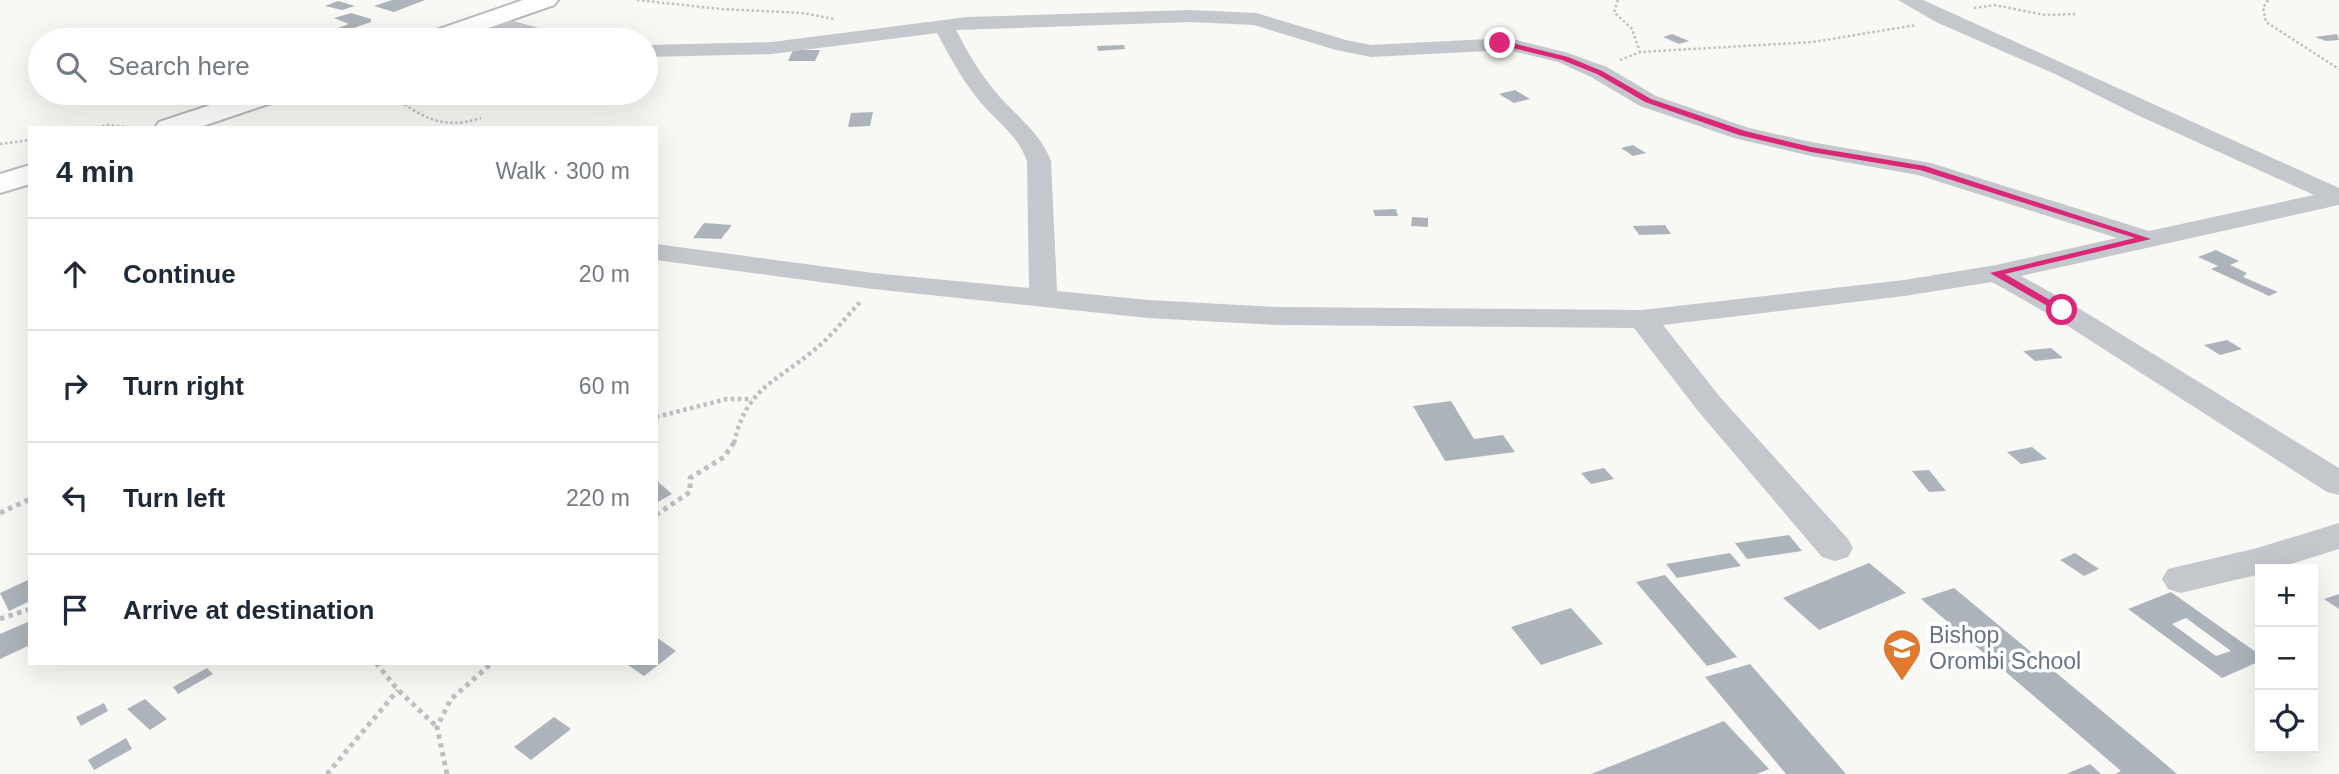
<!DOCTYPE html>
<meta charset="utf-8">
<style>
body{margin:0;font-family:Helvetica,sans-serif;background:#f2f2f3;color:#1f2937}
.controls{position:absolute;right:21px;bottom:21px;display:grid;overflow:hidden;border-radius:0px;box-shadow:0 7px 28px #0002}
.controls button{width:63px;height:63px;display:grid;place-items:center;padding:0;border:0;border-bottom:2px solid #e0e1e3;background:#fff;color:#1f2937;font:35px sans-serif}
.stop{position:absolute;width:21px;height:21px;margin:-16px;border:5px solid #db2777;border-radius:50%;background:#fff}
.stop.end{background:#db2777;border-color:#fff;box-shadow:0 2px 7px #0008}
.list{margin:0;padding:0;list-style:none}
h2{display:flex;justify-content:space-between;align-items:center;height:91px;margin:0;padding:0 28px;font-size:30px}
h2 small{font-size:23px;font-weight:400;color:#747a83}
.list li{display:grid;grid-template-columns:46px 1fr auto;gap:21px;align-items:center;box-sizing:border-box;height:112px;padding:0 28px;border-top:2px solid #e0e1e3}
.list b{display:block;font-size:26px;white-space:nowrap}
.list em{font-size:23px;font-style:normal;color:#747a83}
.icon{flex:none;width:38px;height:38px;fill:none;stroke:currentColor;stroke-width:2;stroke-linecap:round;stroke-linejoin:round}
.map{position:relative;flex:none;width:2339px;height:774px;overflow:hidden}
.search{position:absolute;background:#fff;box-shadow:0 7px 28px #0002;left:28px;top:28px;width:630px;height:77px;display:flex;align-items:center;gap:18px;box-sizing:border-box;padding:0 24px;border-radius:38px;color:#747a83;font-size:26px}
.panel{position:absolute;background:#fff;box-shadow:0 7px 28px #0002;left:28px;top:126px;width:630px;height:539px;border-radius:0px}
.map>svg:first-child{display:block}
.building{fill:#acb3ba;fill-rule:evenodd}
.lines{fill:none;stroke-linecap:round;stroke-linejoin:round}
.major-casing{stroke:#b7babf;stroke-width:4}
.path-far2{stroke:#bebfc2;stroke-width:2.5;stroke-dasharray:2.5 2.5;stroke-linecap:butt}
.path-far1{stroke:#bebfc2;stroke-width:4.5;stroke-dasharray:3.5 3.5;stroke-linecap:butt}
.path{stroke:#bebfc2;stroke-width:5;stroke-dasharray:4.5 4.5;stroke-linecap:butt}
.minor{fill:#c4c7cb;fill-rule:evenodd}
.major{fill:#fff;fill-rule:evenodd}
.route{fill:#db2777}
.labels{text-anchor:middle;stroke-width:7;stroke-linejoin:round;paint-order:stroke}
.near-poi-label{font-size:23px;fill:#687386;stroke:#fff;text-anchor:start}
</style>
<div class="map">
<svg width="2339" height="774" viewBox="0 0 2339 774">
<rect width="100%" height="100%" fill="#f8f8f5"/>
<!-- building -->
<path class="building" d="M392 0H425L394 12 374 6Z
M338 1 355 6 342 10 325 6Z
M351 13 371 19V22L348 30H332L349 24 334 18Z
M1672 34 1689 41 1679 44 1663 37Z
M2337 34 2339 40 2326 41 2315 37Z
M1124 45 1125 49 1098 51 1097 46Z
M793 50H820L815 61H788Z
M1515 90 1530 99 1514 103 1499 94Z
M873 112 870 126 848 127 851 113Z
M1633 145 1646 153 1633 156 1621 148Z
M1396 209 1398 216H1375L1373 210Z
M1412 217 1428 218V227L1411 226Z
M704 223 732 225 721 239 693 238Z
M1665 225 1671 234 1639 235 1633 226Z
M2216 250 2239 261 2230 265 2247 273 2243 277 2278 292 2269 296 2211 269 2218 266 2198 257Z
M2227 340 2242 349 2220 355 2204 345Z
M2051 348 2063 358 2035 361 2023 351Z
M1451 401 1474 439 1503 435 1515 452 1445 461 1413 406Z
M2032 447 2047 459 2021 464 2007 452Z
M1604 468 1614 479 1591 484 1581 473Z
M1929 470 1946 491 1929 492 1912 471Z
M656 480 672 494 656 503Z
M1789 535 1802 551 1747 559 1735 543Z
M1730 553 1741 566 1677 578 1666 564Z
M2075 553 2099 569 2084 576 2060 560Z
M1869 563 1906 593 1819 630 1783 598Z
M1665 575 1737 657 1707 666 1636 582Z
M30 579V601L9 611 0 593Z
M1954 588 2156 756 2177 774H2115L2121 771 1921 599Z
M2171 592 2260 655V661L2222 678 2128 609ZM2186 618 2231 651 2216 656 2172 624Z
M2339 594V609L2324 599Z
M1571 608 1603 644 1541 665 1511 627Z
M30 621V645L0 659V634Z
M656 637 676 651 644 676 625 663H656Z
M1750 664 1846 774H1786L1705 677Z
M207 668 213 674 178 694 173 687Z
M145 699 167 719 150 730 127 709Z
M104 703 108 711 81 726 76 717Z
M554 717 571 729 531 760 514 747Z
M1724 721 1769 769 1757 774H1591Z
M126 738 132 749 94 770 88 760Z
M2090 764 2101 774H2066Z"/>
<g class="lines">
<!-- major casing -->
<g class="major-casing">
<path id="major" d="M523 0H558L554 5 454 40H419L422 35Z
M247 93H287L283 99 197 128H155L159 122Z
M30 165V184L0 193V174Z"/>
</g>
<!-- path-far2 -->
<path class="path-far2" d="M637 0 721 9 803 13 834 19
M1618 0 1614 12 1632 29 1640 52
M2268 0 2263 8 2266 22 2339 69
M1974 8 1994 5 2045 15 2077 14
M1620 60 1640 52 1813 42 1916 25
M388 93C421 116 440 131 481 118
M92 128 109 125 134 128
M0 144 30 140"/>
<!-- path-far1 -->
<path class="path-far1" d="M656 417 727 399H752
M734 443C746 389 774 383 813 351 831 337 846 317 862 300"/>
<!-- path -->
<path class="path" d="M0 513 30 499
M656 515 690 492V478L724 457 735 441
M0 619 30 609
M376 663 398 690 437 727
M327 774 398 690
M447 774 437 727 451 699 492 663"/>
<!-- minor -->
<path class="minor" d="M1898 0H1923L2339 188V205L2021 276 2072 304 2339 468V495L2327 492 2052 316 1992 282 1904 296 1663 325 1720 397 1848 539 1853 548 1848 557 1835 561 1822 557 1698 411 1634 328 1275 325 1148 318 873 289 656 260V244L873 273 1029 288 1027 161C1017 133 994 120 977 98 961 78 949 55 937 33L772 54 646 57V45L772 42 967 17 1191 10 1256 13 1346 40 1371 45 1508 38 1565 52 1607 67 1656 96 1749 128 1811 142 1931 163 2149 231 2314 195 2135 114 2057 75 1936 22ZM1191 22 1254 25 1336 50 1371 57 1508 50 1558 62 1591 77 1640 106 1734 138 1811 156 1918 175 2117 238 1996 265 1904 280 1642 310 1275 307 1148 300 1057 291 1051 161C1039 130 1014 115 994 90 979 72 967 51 956 30Z
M488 14 568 36 571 40H539L481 24 478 20 481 16Z
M2339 523V549L2275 569H2260V574L2181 593 2168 589 2162 579 2168 569 2257 548Z"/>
<!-- major -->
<use href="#major" class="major"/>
</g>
<!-- route -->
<path class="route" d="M1500 40 1568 57 1602 71 1651 99 1745 131 1811 147 1925 166 2151 239 2005 274 2067 310 2058 312 1990 273 2135 238 1920 170 1811 152 1739 135 1645 102 1597 74 1562 60 1497 44Z"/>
<!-- icons -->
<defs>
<g id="school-pin" transform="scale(2.0125)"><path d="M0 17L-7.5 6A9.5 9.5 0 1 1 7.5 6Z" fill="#df792f" stroke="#fff"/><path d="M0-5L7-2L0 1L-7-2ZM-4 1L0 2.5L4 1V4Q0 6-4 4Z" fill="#fff"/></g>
</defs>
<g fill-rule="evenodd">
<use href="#school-pin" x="1902" y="648"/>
</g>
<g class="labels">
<!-- near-poi labels -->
<g class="near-poi-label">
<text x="1929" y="643">Bishop<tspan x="1929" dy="26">Orombi School</tspan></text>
</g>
</g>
</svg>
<div class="controls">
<button>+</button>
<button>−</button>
<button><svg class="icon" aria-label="locate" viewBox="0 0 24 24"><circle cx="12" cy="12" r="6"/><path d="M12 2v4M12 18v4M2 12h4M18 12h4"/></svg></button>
</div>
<div class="stop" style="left:2062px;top:310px"></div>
<div class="stop end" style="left:1500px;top:43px"></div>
<div class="search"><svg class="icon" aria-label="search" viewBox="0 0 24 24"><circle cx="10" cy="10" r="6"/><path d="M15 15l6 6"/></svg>Search here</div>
<section class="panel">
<h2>4 min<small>Walk · 300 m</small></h2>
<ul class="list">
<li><svg class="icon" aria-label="ahead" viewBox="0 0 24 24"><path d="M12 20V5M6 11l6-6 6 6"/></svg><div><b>Continue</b></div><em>20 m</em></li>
<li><svg class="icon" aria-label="right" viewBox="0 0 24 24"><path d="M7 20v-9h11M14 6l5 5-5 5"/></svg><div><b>Turn right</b></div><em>60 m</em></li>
<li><svg class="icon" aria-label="left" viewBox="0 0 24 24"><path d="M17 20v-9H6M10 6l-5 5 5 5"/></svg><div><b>Turn left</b></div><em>220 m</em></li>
<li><svg class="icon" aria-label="arrive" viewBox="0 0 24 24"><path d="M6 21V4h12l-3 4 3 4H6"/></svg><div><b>Arrive at destination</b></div></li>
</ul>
</section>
</div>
